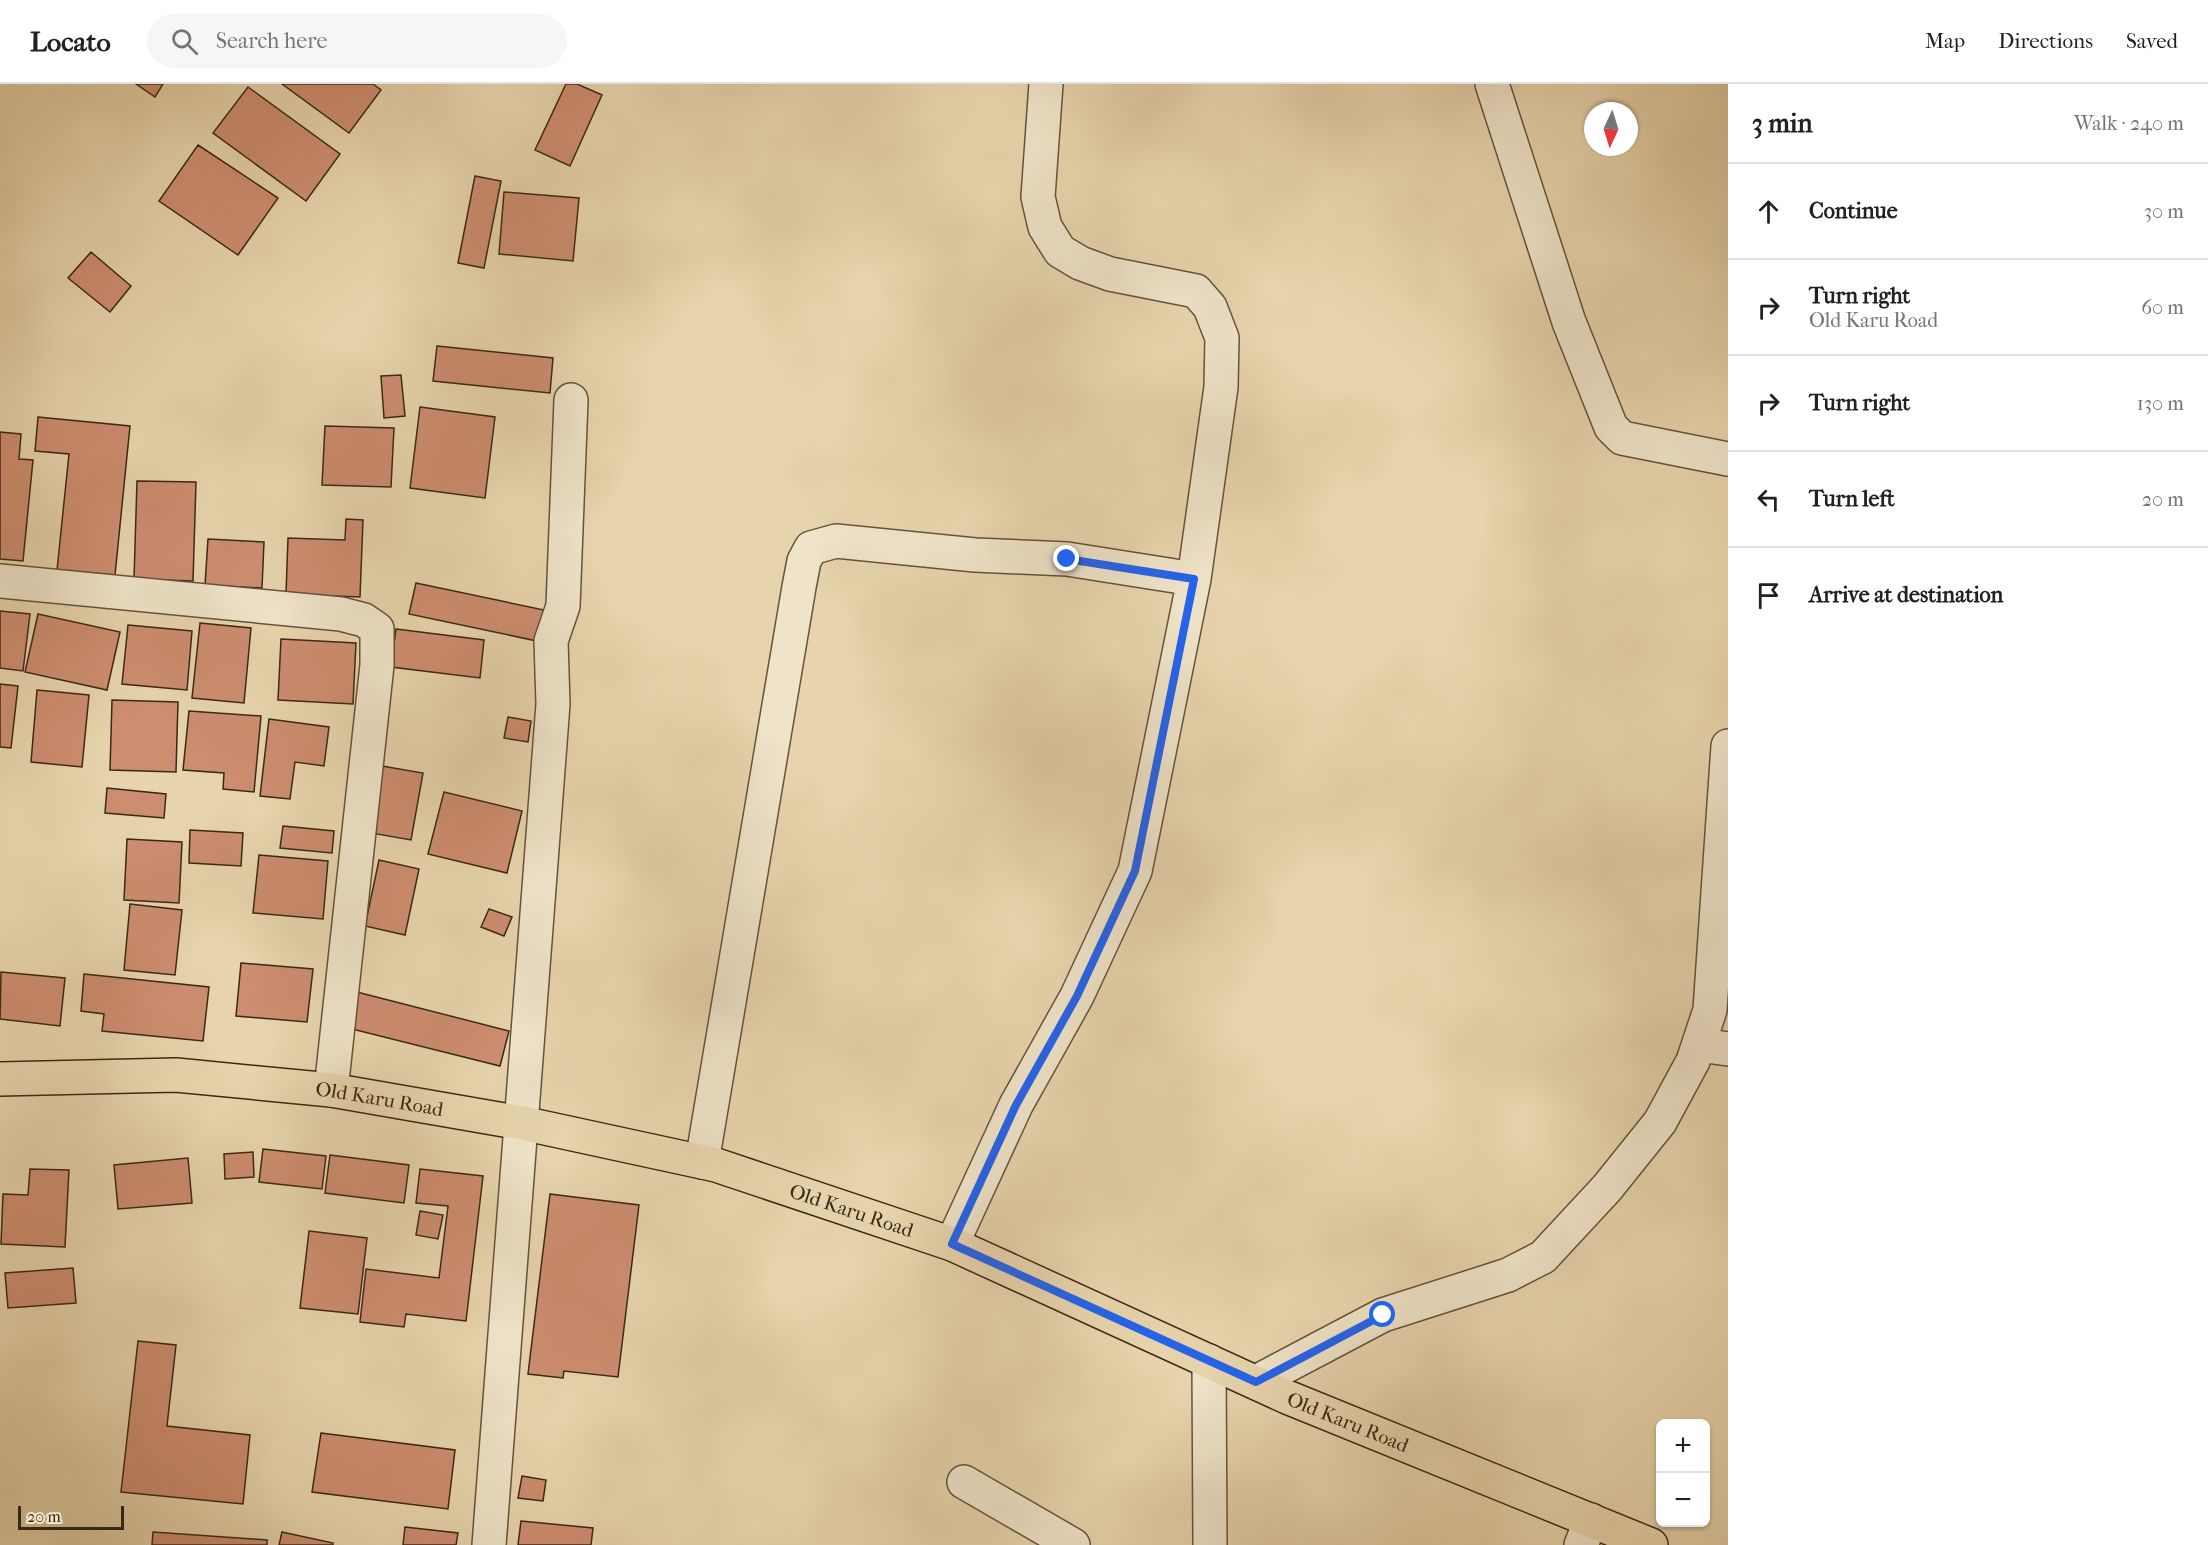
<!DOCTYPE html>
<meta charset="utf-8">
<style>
body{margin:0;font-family:"IM FELL French Canon",serif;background:#f6f6f6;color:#202124}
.controls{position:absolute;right:18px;bottom:18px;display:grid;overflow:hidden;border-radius:9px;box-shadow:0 2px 4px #0004}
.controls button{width:54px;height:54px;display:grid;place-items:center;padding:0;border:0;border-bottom:2px solid #e0e0e0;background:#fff;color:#202124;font:30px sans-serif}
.compass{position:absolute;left:1584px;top:18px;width:54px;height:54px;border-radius:50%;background:#fff;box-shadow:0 2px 4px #0004;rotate:184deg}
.scale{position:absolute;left:18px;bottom:15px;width:106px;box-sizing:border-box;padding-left:6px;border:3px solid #3a2816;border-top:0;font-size:16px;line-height:21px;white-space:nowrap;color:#3a2816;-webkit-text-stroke:4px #efe3c9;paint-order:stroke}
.stop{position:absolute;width:18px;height:18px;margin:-14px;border:4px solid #2563eb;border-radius:50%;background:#fff}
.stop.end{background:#2563eb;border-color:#fff;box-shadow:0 2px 6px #0008}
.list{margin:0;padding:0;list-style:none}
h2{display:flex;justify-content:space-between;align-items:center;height:78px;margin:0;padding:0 24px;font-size:26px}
h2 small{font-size:20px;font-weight:400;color:#757577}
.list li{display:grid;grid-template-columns:39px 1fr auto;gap:18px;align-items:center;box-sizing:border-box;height:96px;padding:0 24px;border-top:2px solid #e0e0e0}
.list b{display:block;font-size:22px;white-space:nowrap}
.list p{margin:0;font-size:20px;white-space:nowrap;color:#757577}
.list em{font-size:20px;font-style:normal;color:#757577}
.icon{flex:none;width:33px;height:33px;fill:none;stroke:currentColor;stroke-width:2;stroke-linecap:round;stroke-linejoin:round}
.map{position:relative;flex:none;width:1728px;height:1461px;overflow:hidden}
header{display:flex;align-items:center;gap:36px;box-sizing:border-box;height:84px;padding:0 30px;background:#fff;border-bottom:2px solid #e0e0e0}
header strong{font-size:28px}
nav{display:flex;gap:33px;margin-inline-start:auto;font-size:21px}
.search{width:420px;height:54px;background:#f6f6f6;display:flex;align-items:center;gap:15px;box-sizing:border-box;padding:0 21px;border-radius:33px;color:#757577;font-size:22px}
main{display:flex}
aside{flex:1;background:#fff}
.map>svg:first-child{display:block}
.building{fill:#cd8d70;stroke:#3a2816;stroke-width:1.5}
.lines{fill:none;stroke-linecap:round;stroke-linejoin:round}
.minor-casing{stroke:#65533c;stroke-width:36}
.major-casing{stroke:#3a2816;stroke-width:36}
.minor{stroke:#efe3c9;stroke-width:33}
.major{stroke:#e7d4ac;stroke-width:33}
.route{stroke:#2563eb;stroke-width:8}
.labels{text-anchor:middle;stroke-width:4.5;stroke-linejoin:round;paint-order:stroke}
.street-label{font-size:20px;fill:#3a2816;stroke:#efe3c9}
</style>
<header>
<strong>Locato</strong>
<div class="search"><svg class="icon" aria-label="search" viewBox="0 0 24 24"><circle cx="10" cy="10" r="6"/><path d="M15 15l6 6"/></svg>Search here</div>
<nav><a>Map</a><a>Directions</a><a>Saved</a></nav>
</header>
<main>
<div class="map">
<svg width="1728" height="1461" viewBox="0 0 1728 1461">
<rect width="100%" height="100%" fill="#e7d4ac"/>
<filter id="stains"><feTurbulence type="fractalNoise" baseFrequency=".00333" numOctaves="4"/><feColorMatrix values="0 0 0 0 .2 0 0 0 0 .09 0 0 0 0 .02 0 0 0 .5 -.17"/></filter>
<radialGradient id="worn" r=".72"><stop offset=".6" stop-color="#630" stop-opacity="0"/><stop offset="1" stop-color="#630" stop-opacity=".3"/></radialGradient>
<!-- building -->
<path class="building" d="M136 0H163L155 13Z
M282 0H373L381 6 349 49Z
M566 0H577L602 11 570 82 535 66Z
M248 3 340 70 306 117 213 49Z
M198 61 278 114 238 171 159 117Z
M475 92 501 97 484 184 458 179Z
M504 108 579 114 573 177 499 170Z
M91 168 131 202 110 228 68 194Z
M437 262 553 274 550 309 433 297Z
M401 291 405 332 384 334 381 292Z
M420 323 495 333 485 414 410 404Z
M38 333 130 342 115 491 57 486 69 370 35 367Z
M325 342 394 344 391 403 322 401Z
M0 348 21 350 19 375 33 376 23 477 0 475Z
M137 397 196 398 193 497 134 495Z
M346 435 363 436 360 513 286 510 288 454 345 456Z
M208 455 264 458 262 504 205 501Z
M416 499 544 526 537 557 409 530Z
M0 527 30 530 23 587 0 584Z
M38 530 120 548 107 606 25 588Z
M200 539 251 544 244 619 192 614Z
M128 541 192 547 187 606 122 600Z
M396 545 484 556 480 594 391 583Z
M281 555 356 559 353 620 278 616Z
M0 600 18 602 11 664 0 663Z
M37 606 89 611 82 683 31 678Z
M112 616 178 618 176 688 110 686Z
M189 627 261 632 254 708 223 705 224 689 183 686Z
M508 633 531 637 528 658 504 654Z
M269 635 329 643 324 682 295 678 290 715 260 712Z
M382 682 423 689 411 756 371 749Z
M107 704 166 710 164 734 105 729Z
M444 708 522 727 507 789 428 770Z
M283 742 334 747 332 769 280 764Z
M190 746 243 749 241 782 189 779Z
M127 755 182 758 179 819 124 816Z
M259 771 328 777 323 835 253 829Z
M379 776 419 785 405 851 365 842Z
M130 820 182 826 175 891 124 886Z
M489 825 512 833 504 852 481 843Z
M241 879 313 885 307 938 236 932Z
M1 888 65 894 60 942 0 935Z
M84 890 209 903 203 957 102 947 104 930 81 927Z
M349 906 509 947 500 982 340 942Z
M263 1065 326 1072 322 1105 259 1098Z
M253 1068 254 1093 225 1095 224 1070Z
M330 1071 409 1081 404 1119 325 1109Z
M188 1074 192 1119 118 1125 114 1081Z
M30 1085 69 1086 65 1163 1 1160 3 1110 28 1111Z
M420 1085 483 1092 466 1237 406 1230 404 1243 360 1238 366 1185 439 1194 448 1122 416 1119Z
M550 1110 639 1121 618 1293 564 1287 563 1294 528 1290Z
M420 1127 443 1131 438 1155 416 1151Z
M309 1147 367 1154 358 1230 300 1224Z
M73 1184 76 1219 8 1224 5 1189Z
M138 1257 176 1261 167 1342 250 1351 243 1420 121 1408Z
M321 1349 455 1366 448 1425 312 1408Z
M522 1392 546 1396 543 1417 518 1414Z
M521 1437 593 1444 591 1461H518Z
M405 1443 458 1449 456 1461H403Z
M153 1448 267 1456V1461H152Z
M282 1448 333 1459V1461H279Z"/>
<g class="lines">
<!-- minor casing -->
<g class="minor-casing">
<path id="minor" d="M1492 0 1569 238 1611 343 1622 354 1728 375
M0 497 341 530 364 536 377 545V581L331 1006
M1699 961 1728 965
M702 1078 799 503 804 477 811 464 836 457 975 471 1067 475 1194 495
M952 1160 1016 1021 1077 912 1135 787 1194 495 1221 303 1222 254 1210 223 1196 207 1110 190 1080 179 1060 167 1045 143 1038 113 1046 0
M1209 1277 1210 1461
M1256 1298 1383 1231 1508 1191 1543 1173 1607 1104 1660 1038 1693 977 1710 926 1728 662
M964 1398 1073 1461
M489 1461 553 620 551 557 563 522 571 316
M1581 1461 1591 1436"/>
</g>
<!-- major casing -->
<g class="major-casing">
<g id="major">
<path id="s1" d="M0 995 176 991 331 1006 522 1039 716 1081 952 1160 1287 1313 1651 1461"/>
</g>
</g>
<!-- minor -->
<use href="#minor" class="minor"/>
<!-- major -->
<use href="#major" class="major"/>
</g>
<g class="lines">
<!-- route -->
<path class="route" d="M1067 475 1194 495 1135 787 1077 912 1016 1021 952 1160 1256 1298 1383 1231"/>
</g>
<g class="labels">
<!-- street labels -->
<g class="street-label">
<text dy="7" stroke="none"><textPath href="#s1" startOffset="381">Old Karu Road</textPath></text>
<text dy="7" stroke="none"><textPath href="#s1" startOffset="867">Old Karu Road</textPath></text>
<text dy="7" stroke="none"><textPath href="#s1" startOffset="1407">Old Karu Road</textPath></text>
</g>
</g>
<rect width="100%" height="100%" filter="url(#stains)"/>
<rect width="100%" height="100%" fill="url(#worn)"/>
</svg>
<div class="controls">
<button>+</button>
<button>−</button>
</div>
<svg class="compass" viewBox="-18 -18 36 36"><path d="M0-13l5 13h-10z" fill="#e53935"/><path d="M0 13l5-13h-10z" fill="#757577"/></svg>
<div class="scale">20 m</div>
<div class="stop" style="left:1383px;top:1231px"></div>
<div class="stop end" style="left:1067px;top:475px"></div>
</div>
<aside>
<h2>3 min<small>Walk · 240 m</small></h2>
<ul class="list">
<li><svg class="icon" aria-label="ahead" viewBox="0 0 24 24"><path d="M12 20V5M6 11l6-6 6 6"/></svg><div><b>Continue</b></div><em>30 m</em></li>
<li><svg class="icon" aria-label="right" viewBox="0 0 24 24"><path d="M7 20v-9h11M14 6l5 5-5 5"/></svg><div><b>Turn right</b><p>Old Karu Road</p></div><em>60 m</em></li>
<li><svg class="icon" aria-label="right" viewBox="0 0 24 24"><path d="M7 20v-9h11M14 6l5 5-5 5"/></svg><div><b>Turn right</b></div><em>130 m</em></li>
<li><svg class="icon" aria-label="left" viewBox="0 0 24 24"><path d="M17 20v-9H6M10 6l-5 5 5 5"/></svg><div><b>Turn left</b></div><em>20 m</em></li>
<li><svg class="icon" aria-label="arrive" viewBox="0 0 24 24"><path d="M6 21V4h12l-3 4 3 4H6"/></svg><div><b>Arrive at destination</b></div></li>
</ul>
</aside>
</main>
